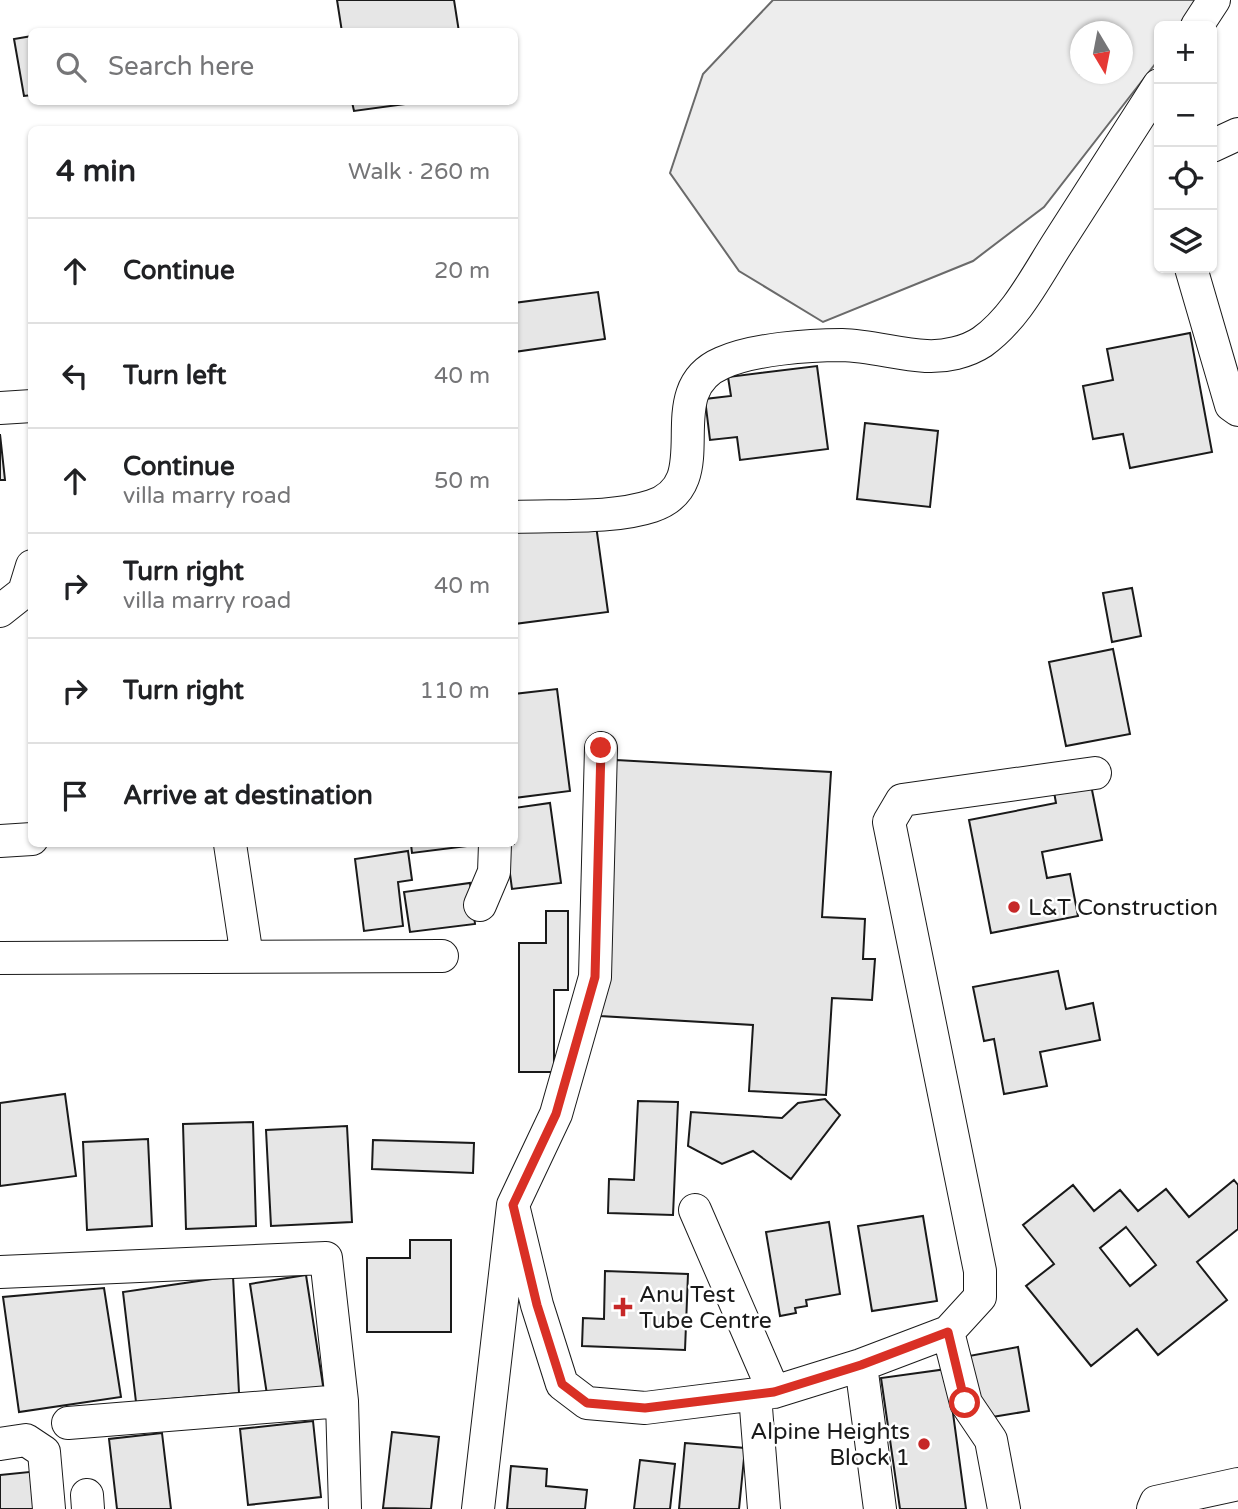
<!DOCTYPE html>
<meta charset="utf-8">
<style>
body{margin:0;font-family:"Varela Round",sans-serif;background:#f6f6f6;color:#202124}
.controls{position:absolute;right:21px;top:21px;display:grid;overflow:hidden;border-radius:10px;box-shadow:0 2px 5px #0004}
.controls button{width:63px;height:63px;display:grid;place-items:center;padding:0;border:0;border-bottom:2px solid #e0e0e0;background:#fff;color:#202124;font:35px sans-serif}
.compass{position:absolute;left:1070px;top:21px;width:63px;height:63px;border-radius:50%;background:#fff;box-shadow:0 2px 5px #0004;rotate:170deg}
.stop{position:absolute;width:21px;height:21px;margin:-16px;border:5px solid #d93025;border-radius:50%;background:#fff}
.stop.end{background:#d93025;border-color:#fff;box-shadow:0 2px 7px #0008}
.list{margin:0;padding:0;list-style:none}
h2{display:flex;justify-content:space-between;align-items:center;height:91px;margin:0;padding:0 28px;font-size:30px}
h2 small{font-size:23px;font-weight:400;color:#757577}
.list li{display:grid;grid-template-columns:46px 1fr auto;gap:21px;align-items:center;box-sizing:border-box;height:105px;padding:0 28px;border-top:2px solid #e0e0e0}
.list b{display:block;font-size:26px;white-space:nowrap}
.list p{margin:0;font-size:23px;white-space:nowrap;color:#757577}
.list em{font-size:23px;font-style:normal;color:#757577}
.icon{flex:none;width:38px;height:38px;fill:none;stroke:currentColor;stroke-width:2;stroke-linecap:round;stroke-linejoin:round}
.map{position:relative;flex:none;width:1238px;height:1509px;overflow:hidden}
.search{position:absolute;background:#fff;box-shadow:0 2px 5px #0004;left:28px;top:28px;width:490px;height:77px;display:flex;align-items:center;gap:18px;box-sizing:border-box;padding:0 24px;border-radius:10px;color:#757577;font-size:26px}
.panel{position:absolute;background:#fff;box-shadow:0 2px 5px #0004;left:28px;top:126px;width:490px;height:721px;border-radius:10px}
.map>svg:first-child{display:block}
.built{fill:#ededed;stroke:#6a6a6a;stroke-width:2;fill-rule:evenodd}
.building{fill:#e6e6e6;stroke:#1a1a1a;stroke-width:2;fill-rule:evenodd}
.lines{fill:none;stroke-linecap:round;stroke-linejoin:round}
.minor-casing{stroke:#1a1a1a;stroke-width:34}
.minor{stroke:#fff;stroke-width:32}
.route{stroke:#d93025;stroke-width:9}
.poi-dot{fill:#c62828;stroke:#fff;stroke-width:2.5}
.labels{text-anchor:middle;stroke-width:5;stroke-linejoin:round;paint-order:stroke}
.poi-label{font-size:23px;fill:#1a1a1a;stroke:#fff;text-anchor:start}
</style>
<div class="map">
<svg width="1238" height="1509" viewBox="0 0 1238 1509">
<rect width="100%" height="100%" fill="#fff"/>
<!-- built -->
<path class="built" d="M773 0H1197L1182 26H1159V59L1044 207 973 261 823 322 739 271 670 173 703 74ZM1080 32H1122V74H1080Z"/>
<!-- building -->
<path class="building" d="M337 0H454L459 32H342Z
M32 36V95L24 96 14 39Z
M352 102H420L354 111Z
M598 292 605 339 514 352V303Z
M1190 333 1212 452 1130 468 1123 434 1093 439 1083 386 1113 380 1107 349Z
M817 366 828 449 740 460 737 437 710 440 705 399 731 396 728 377Z
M865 423 938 431 930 507 857 499Z
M0 434 5 480H0Z
M595 518 608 612 514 624V529Z
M1132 588 1141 636 1112 642 1103 593Z
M1113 649 1130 734 1066 746 1049 662Z
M557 689 570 791 514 798V694Z
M616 760 831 772 822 917 865 919 863 959H875L872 1000 832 998 826 1095 749 1091 753 1025 600 1016Z
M1091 785 1102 840 1042 852 1047 878 1070 874 1078 916 991 933 969 820 1056 803 1054 792Z
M550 803 561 883 512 889 506 844H514V808Z
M411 844H483L412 853Z
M408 851 412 880 398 882 403 926 364 931 355 859Z
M470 883 475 924 410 932 404 892Z
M546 911H568V990H554V1072H519V943H546Z
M1058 971 1066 1009 1093 1003 1100 1040 1040 1052 1047 1086 1004 1094 994 1039 984 1041 973 987Z
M65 1094 76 1176 0 1186V1103Z
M825 1099 840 1115 791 1179 753 1151 722 1164 688 1146 691 1112 782 1118 798 1103Z
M638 1101 678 1102 673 1215 608 1213 609 1179 634 1180Z
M253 1122 256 1226 186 1229 183 1124Z
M347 1126 352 1222 271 1226 266 1130Z
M148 1139 152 1226 87 1230 83 1142Z
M373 1140 474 1143 473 1173 372 1169Z
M1234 1180 1238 1185V1229L1197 1262 1227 1300 1158 1355 1137 1329 1091 1366 1026 1286 1054 1264 1023 1225 1073 1185 1094 1211 1120 1190 1138 1211 1166 1189 1189 1217ZM1126 1227 1156 1265 1130 1286 1100 1248Z
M923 1216 937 1301 872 1311 858 1226Z
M829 1222 840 1294 806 1300 807 1306 795 1308 796 1313 780 1316 766 1232Z
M410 1240H451V1332H367V1258H410Z
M605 1271 688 1274 685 1350 582 1346 583 1318 604 1319Z
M306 1275 324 1392 268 1401 250 1284Z
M233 1276 239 1393 136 1402 123 1292Z
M104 1288 121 1397 19 1412 3 1297Z
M1018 1347 1029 1411 980 1419 969 1356Z
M947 1369 966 1509H900L881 1378Z
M313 1421 321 1497 248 1505 240 1429Z
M392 1432 439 1437 431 1509 383 1508Z
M162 1433 171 1509H117L109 1439Z
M685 1443 745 1448 739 1509H679Z
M640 1460 675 1464 670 1509H634Z
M511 1466 547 1469 546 1486 587 1490 585 1509H507Z
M39 1471 40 1509H0V1475Z"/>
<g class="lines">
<!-- minor casing -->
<g class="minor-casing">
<path id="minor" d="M1197 26 1214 0
M1212 146 1238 134
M1191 268 1231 405 1238 410
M0 408 32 406
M514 517C556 515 613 519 652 506 722 483 654 392 722 363 753 349 809 345 842 345 870 346 898 354 926 356 945 357 967 352 982 342 1016 318 1037 275 1059 241 1092 189 1126 137 1159 85
M0 611 24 592 32 566
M0 841 32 839
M230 844 247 957
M480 905 494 872 495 844
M0 958 442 956
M513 1205 537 1305 562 1384 587 1403 645 1408 774 1392 861 1365 948 1332 980 1297V1271L889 822 902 800 1095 773
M695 1210 774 1392
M0 1272 326 1258 342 1401 345 1509
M948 1332 966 1403 991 1440 1004 1509
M861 1365 880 1509
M755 1395 764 1509
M68 1423 342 1401
M0 1444 26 1440 44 1452 49 1509
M87 1495 88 1509
M478 1509 513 1205 556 1114 595 977 601 748
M1153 1509 1156 1502 1238 1484"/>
</g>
<!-- minor -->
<use href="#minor" class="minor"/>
</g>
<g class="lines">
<!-- route -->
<path class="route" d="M601 748 595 977 556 1114 513 1205 537 1305 562 1384 587 1403 645 1408 774 1392 861 1365 948 1332 965 1403"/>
</g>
<!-- markers -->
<g class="poi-dot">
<circle cx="1014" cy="907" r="7"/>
<path d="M619.5 1296.5h7v7h7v7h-7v7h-7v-7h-7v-7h7z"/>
<circle cx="924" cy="1444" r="7"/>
</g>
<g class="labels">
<!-- poi labels -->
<g class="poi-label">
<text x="1028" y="915">L&amp;T Construction</text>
<text x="639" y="1302">Anu Test<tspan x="639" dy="26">Tube Centre</tspan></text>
<text x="910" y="1439" text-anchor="end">Alpine Heights<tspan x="910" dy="26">Block 1</tspan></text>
</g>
</g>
</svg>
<div class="controls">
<button>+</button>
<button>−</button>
<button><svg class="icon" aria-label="locate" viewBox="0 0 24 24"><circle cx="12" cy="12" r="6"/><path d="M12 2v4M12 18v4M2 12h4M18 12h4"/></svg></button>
<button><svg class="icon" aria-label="layers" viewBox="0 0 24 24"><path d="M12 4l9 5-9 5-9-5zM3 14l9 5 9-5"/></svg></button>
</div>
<svg class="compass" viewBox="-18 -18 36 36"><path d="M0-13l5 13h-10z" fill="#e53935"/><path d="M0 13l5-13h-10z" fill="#757577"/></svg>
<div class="stop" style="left:965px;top:1403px"></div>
<div class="stop end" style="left:601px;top:748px"></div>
<div class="search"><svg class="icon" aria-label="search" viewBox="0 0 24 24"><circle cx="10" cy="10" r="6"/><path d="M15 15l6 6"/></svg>Search here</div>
<section class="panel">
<h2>4 min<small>Walk · 260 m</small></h2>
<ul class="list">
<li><svg class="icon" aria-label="ahead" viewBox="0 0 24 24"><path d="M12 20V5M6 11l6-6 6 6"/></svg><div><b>Continue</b></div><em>20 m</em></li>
<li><svg class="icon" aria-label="left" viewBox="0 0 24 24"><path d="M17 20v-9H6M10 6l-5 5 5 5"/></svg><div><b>Turn left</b></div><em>40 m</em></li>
<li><svg class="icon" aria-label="ahead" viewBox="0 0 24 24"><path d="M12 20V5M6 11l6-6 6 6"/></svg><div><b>Continue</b><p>villa marry road</p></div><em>50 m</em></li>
<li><svg class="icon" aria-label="right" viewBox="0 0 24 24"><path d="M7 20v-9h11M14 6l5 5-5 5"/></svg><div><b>Turn right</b><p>villa marry road</p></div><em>40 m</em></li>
<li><svg class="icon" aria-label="right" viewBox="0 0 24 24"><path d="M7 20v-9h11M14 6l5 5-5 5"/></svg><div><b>Turn right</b></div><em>110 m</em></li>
<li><svg class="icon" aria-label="arrive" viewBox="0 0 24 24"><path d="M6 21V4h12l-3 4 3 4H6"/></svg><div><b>Arrive at destination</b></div></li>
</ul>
</section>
</div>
